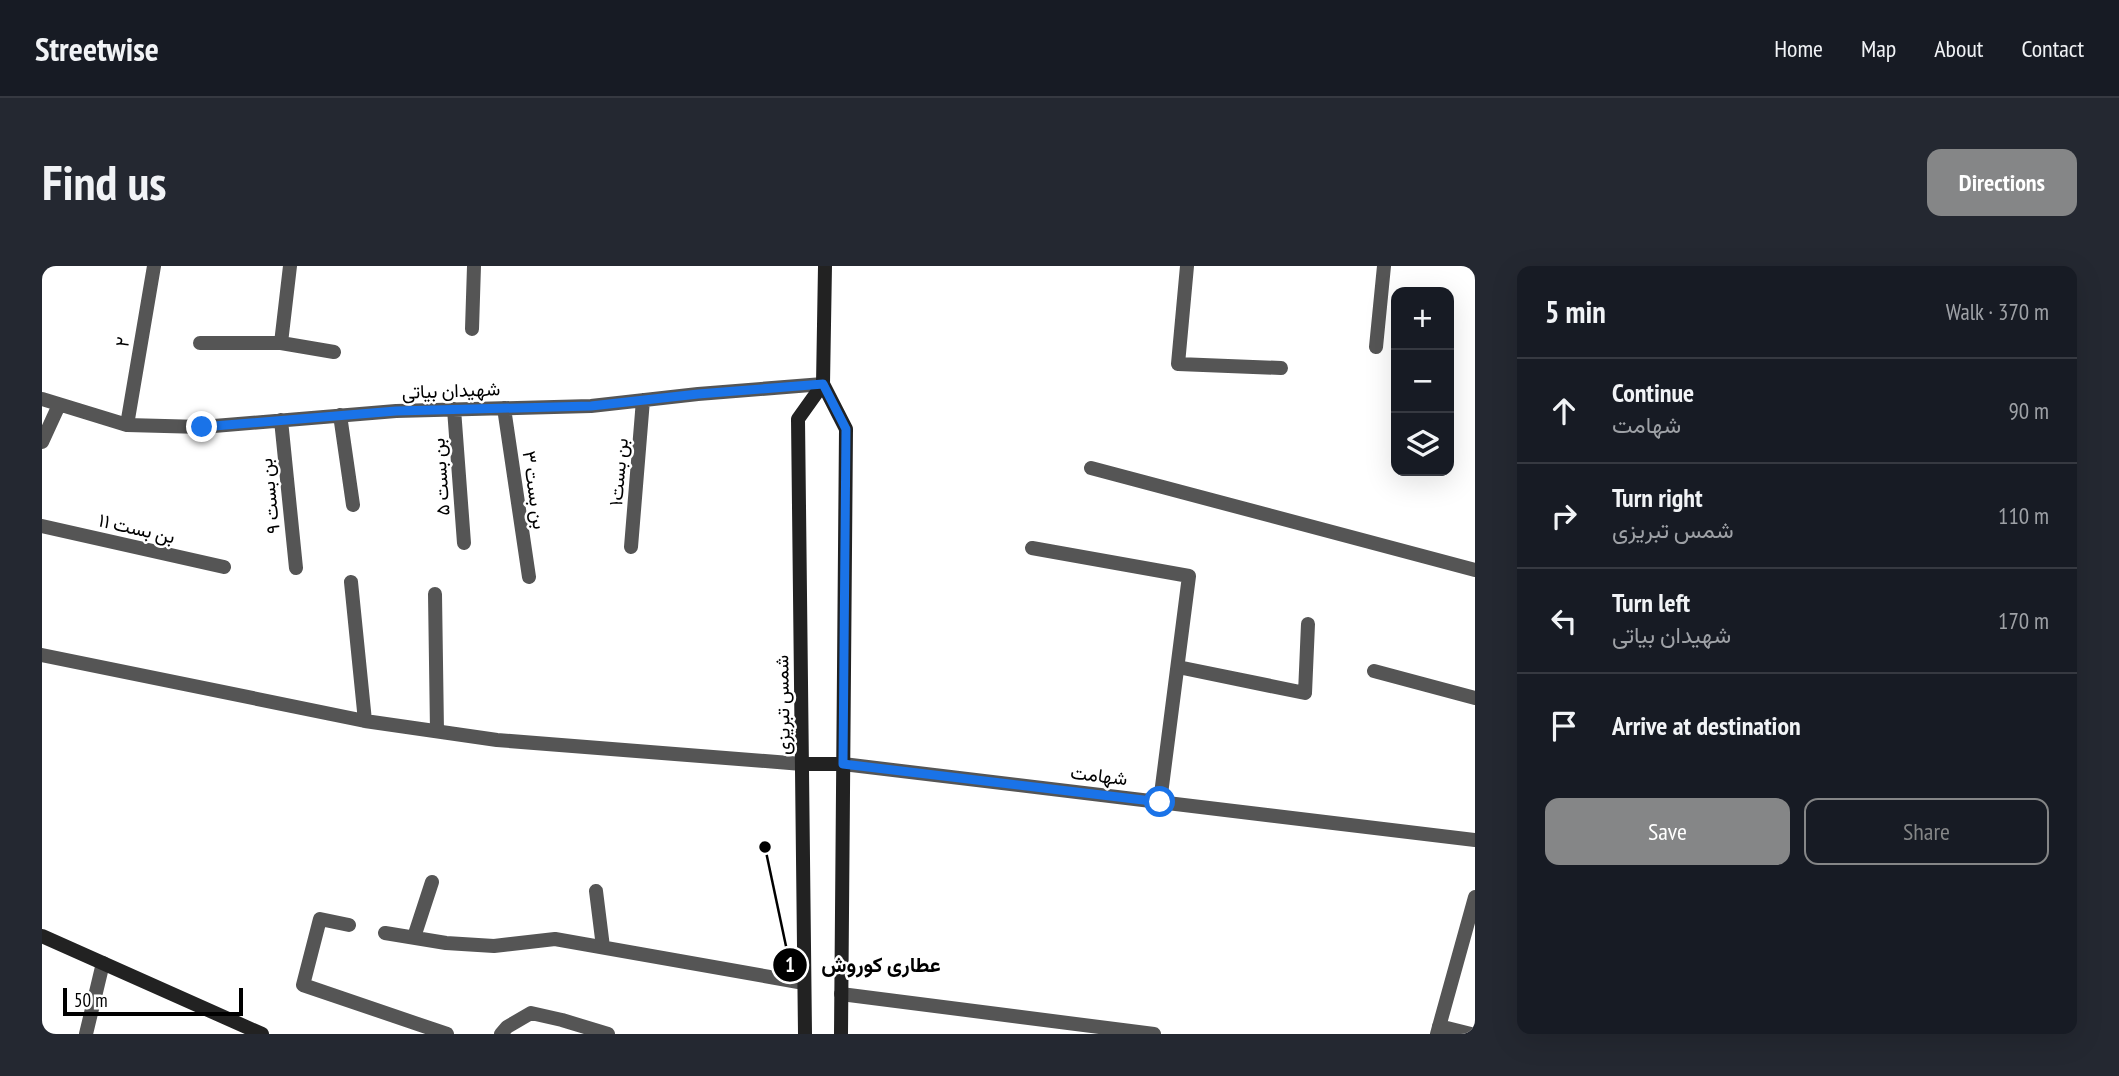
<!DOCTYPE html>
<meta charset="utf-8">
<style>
body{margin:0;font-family:"PT Sans Narrow",Vazirmatn,sans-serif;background:#242831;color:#f1f3f6}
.controls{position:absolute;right:21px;top:21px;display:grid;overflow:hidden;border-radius:14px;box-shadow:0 7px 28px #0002}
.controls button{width:63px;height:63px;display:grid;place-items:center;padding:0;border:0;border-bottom:2px solid #363941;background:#171b24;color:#f1f3f6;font:35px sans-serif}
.scale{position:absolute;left:21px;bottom:18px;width:180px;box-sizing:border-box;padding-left:7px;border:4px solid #000;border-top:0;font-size:19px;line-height:24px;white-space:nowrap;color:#000;-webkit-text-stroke:5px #fff;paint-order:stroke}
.stop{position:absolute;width:21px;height:21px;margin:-16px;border:5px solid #1a73e8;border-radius:50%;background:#fff}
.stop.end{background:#1a73e8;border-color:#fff;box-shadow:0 2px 7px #0008}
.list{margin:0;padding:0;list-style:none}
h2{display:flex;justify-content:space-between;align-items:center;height:91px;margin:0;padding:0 28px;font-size:30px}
h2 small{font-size:23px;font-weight:400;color:#9ea1a6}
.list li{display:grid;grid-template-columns:46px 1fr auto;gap:21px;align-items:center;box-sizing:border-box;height:105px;padding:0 28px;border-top:2px solid #363941}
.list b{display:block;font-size:26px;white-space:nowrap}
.list p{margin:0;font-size:23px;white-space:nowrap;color:#9ea1a6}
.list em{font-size:23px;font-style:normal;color:#9ea1a6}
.actions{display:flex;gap:14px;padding:21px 28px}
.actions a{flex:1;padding:16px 0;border:2px solid #858687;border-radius:14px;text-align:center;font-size:24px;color:#858687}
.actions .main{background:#858687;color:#fff}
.icon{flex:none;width:38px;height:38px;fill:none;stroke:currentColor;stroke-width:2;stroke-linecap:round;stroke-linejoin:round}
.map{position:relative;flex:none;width:1433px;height:768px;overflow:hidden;border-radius:14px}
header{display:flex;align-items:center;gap:42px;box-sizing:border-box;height:98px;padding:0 35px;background:#171b24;border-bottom:2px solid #363941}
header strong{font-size:33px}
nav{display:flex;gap:38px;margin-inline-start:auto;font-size:24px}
.intro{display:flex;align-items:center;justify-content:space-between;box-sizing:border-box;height:168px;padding:0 42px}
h1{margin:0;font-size:49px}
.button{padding:18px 32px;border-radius:14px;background:#858687;color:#fff;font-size:24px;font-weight:700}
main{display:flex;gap:42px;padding:0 42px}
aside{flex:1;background:#171b24;border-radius:14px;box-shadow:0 7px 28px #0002}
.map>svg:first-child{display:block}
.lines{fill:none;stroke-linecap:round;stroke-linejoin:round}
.street{stroke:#555;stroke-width:14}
.secondary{stroke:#222;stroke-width:14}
.route{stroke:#1a73e8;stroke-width:9}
.labels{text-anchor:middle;stroke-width:5;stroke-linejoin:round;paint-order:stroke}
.street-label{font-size:19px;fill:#000;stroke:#fff}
.leader{fill:none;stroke:#000;stroke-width:2.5}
.callout-dot{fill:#000;stroke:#fff;stroke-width:2.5}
.mark-label{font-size:21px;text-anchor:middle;font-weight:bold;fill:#fff}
.callout-label{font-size:21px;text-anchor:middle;font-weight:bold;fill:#000;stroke:#fff;stroke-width:5;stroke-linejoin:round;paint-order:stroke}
</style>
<header>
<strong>Streetwise</strong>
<nav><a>Home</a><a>Map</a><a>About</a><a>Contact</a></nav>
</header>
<div class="intro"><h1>Find us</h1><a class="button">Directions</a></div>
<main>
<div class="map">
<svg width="1433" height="768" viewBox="0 0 1433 768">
<rect width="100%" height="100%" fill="#fff"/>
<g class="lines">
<!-- street -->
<path class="street" d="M1145 0 1136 98 1239 102
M430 63 432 0
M158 77H239L292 86
M239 77 248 0
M1334 81 1342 0
M0 133 85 159 160 161 354 145 549 140 656 128 781 118
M462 142 487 311
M412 143 422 277
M298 149 311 239
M239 154 254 302
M85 159 112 0
M0 176 17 139
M1049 202 1433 304
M0 260 182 301
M589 281 601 134
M990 282 1147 310 1118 536
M309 316 323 455
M393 328 395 465
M0 389 323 455 455 474 760 498
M1136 401 1263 427 1266 358
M1332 405 1433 432
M801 498 1433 574
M554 625 561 681
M307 659 278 653 261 719 405 768
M343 667 404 677 452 680 513 673 762 717
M372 671 390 616
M799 728 1112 768
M1397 760 1429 768
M44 768 61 697
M459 768 465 761 489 747 520 754 566 768
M1395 768 1433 631"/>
<!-- secondary -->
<path class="secondary" d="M783 0 781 118 804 163 799 768
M760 498H801
M0 670 220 768
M763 768 756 153 781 118"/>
</g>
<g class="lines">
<!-- route -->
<path class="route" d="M160 161 354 145 549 140 656 128 781 118 804 163 801 498 1118 536"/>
</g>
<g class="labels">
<!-- street labels -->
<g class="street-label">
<text transform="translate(80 76) rotate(-80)" y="7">۲</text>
<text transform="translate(409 124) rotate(-2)" y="7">شهیدان بیاتی</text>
<text transform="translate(576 206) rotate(-85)" y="7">بن بست۱</text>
<text transform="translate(398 211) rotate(-94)" y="7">بن بست ۵</text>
<text transform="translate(493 224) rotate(82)" y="7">بن بست ۳</text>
<text transform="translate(227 230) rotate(-96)" y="7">بن بست ۹</text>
<text transform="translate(95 262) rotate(13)" y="7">بن بست ۱۱</text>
<text transform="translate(740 439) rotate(-91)" y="7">شمس تبریزی</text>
<text transform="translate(1057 509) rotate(7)" y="7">شهامت</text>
</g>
</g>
<!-- callouts -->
<path class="leader" d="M723 581L748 699"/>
<g class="callout-dot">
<circle cx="723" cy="581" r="7"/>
<circle cx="748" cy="699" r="18"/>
</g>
<g class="mark-label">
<text x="748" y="706">1</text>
</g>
<g class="callout-label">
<text x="839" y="706">عطاری کوروش</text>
</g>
</svg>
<div class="controls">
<button>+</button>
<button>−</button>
<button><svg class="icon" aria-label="layers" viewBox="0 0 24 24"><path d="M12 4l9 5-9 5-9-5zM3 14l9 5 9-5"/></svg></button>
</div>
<div class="scale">50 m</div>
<div class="stop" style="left:1118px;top:536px"></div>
<div class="stop end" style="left:160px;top:161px"></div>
</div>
<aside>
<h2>5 min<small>Walk · 370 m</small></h2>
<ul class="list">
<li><svg class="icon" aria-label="ahead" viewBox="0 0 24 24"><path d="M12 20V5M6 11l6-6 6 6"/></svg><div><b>Continue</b><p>شهامت</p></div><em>90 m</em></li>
<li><svg class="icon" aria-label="right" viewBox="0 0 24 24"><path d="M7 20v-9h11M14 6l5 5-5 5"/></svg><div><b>Turn right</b><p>شمس تبریزی</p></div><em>110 m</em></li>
<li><svg class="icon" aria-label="left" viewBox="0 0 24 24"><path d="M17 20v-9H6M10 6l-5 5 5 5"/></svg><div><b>Turn left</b><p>شهیدان بیاتی</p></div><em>170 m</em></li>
<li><svg class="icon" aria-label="arrive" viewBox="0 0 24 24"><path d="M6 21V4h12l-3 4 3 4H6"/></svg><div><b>Arrive at destination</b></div></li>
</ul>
<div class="actions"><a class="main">Save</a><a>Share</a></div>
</aside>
</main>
